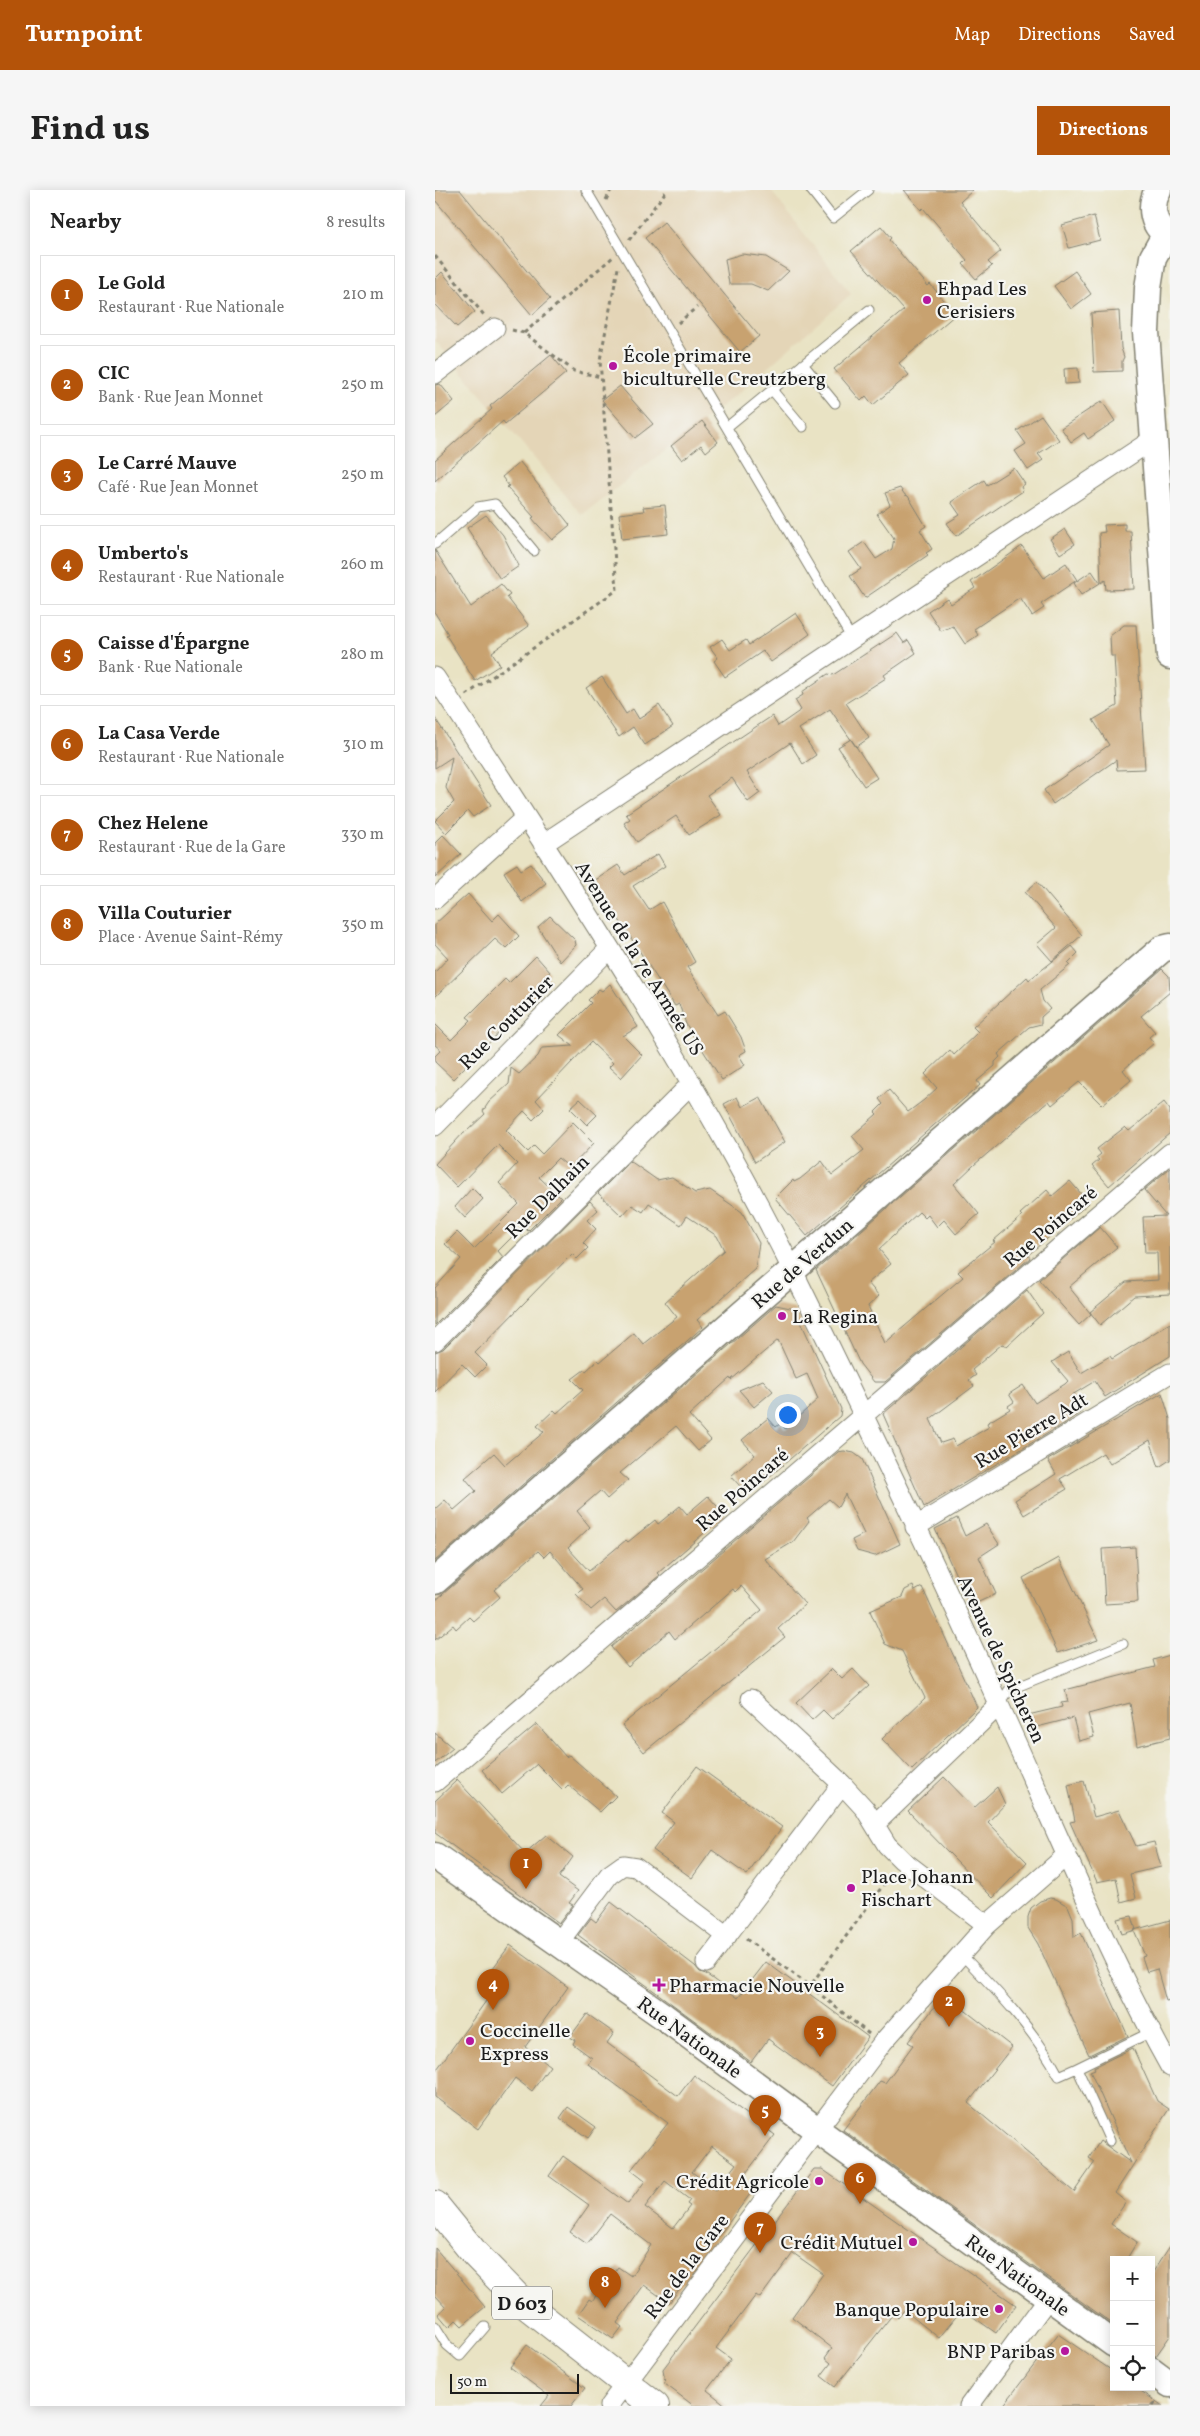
<!DOCTYPE html>
<meta charset="utf-8">
<style>
body{margin:0;font-family:Vollkorn,serif;background:#f6f6f6;color:#222}
.controls{position:absolute;right:15px;bottom:15px;display:grid;overflow:hidden;border-radius:0px;box-shadow:0 2px 12px #0003}
.controls button{width:45px;height:45px;display:grid;place-items:center;padding:0;border:0;border-bottom:1px solid #e0e0e0;background:#fff;color:#222;font:25px sans-serif}
.scale{position:absolute;left:15px;bottom:12px;width:129px;box-sizing:border-box;padding-left:5px;border:2px solid #1c1c1c;border-top:0;font-size:14px;line-height:18px;white-space:nowrap;color:#1c1c1c;-webkit-text-stroke:4px #f6f6f2;paint-order:stroke}
.you{position:absolute;left:352px;top:1224px;width:18px;height:18px;margin:-12px;border:4px solid #fff;border-radius:50%;background:#1a73e8;box-shadow:0 0 0 8px #1a73e833}
.badge{display:grid;place-items:center;width:32px;height:32px;border-radius:50%;background:#b45309;color:#fff;font-size:16px;font-weight:700}
.pin{position:absolute;translate:-50% -41px;filter:drop-shadow(0 1px 2px #0008)}
.pin::after{content:'';position:absolute;top:26px;width:18px;height:15px;background:inherit;clip-path:polygon(0 0,100% 0,50% 100%)}
.list{margin:0;padding:0;list-style:none}
h2{display:flex;justify-content:space-between;align-items:center;height:65px;margin:0;padding:0 20px;font-size:21px}
h2 small{font-size:16px;font-weight:400;color:#767676}
.list li{display:grid;grid-template-columns:32px 1fr auto;gap:15px;align-items:center;box-sizing:border-box;height:80px;margin:0 10px 10px;padding:0 10px;border:1px solid #e0e0e0;border-radius:0px}
.list b{display:block;font-size:19px;white-space:nowrap}
.list p{margin:0;font-size:16px;white-space:nowrap;color:#767676}
.list em{font-size:16px;font-style:normal;color:#767676}
.icon{flex:none;width:28px;height:28px;fill:none;stroke:currentColor;stroke-width:2;stroke-linecap:round;stroke-linejoin:round}
.map{position:relative;flex:none;width:735px;height:2216px;overflow:hidden;border-radius:0px}
header{display:flex;align-items:center;gap:30px;box-sizing:border-box;height:70px;padding:0 25px;background:#b45309;color:#fff}
header strong{font-size:24px}
nav{display:flex;gap:28px;margin-inline-start:auto;font-size:18px}
.intro{display:flex;align-items:center;justify-content:space-between;box-sizing:border-box;height:120px;padding:0 30px}
h1{margin:0;font-size:35px}
.button{padding:12px 22px;border-radius:0px;background:#b45309;color:#fff;font-size:18px;font-weight:700}
main{display:flex;gap:30px;padding:0 30px}
aside{flex:1;background:#fff;border-radius:0px;box-shadow:0 2px 12px #0003}
.map>svg:first-child{display:block}
.built{fill:#e4d5b7}
.building{fill:#c8a270;fill-rule:evenodd}
.lines{fill:none;stroke-linecap:round;stroke-linejoin:round}
.lane-casing{stroke:#828070;stroke-width:11}
.street-casing{stroke:#828070;stroke-width:21}
.secondary-casing{stroke:#828070;stroke-width:29}
.primary-casing{stroke:#828070;stroke-width:30}
.path{stroke:#828070;stroke-width:3;stroke-dasharray:4 4;stroke-linecap:butt}
.lane{stroke:#fff;stroke-width:9}
.street{stroke:#fff;stroke-width:19}
.secondary{stroke:#fff;stroke-width:26}
.primary{stroke:#fff;stroke-width:28}
.poi-dot{fill:#b5179e;stroke:#f6f6f2;stroke-width:2}
.labels{text-anchor:middle;stroke-width:4.5;stroke-linejoin:round;paint-order:stroke}
.shield{fill:#f6f6f2;stroke:#5d5d5c;stroke-width:1}
.shield-label{font-size:19px;font-weight:bold;fill:#1c1c1c}
.poi-label{font-size:20px;fill:#1c1c1c;stroke:#f6f6f2;text-anchor:start}
.street-label{font-size:20px;fill:#1c1c1c;stroke:#f6f6f2}
</style>
<header>
<strong>Turnpoint</strong>
<nav><a>Map</a><a>Directions</a><a>Saved</a></nav>
</header>
<div class="intro"><h1>Find us</h1><a class="button">Directions</a></div>
<main>
<aside>
<h2>Nearby<small>8 results</small></h2>
<ul class="list">
<li><span class="badge">1</span><div><b>Le Gold</b><p>Restaurant · Rue Nationale</p></div><em>210 m</em></li>
<li><span class="badge">2</span><div><b>CIC</b><p>Bank · Rue Jean Monnet</p></div><em>250 m</em></li>
<li><span class="badge">3</span><div><b>Le Carré Mauve</b><p>Café · Rue Jean Monnet</p></div><em>250 m</em></li>
<li><span class="badge">4</span><div><b>Umberto's</b><p>Restaurant · Rue Nationale</p></div><em>260 m</em></li>
<li><span class="badge">5</span><div><b>Caisse d'Épargne</b><p>Bank · Rue Nationale</p></div><em>280 m</em></li>
<li><span class="badge">6</span><div><b>La Casa Verde</b><p>Restaurant · Rue Nationale</p></div><em>310 m</em></li>
<li><span class="badge">7</span><div><b>Chez Helene</b><p>Restaurant · Rue de la Gare</p></div><em>330 m</em></li>
<li><span class="badge">8</span><div><b>Villa Couturier</b><p>Place · Avenue Saint-Rémy</p></div><em>350 m</em></li>
</ul>
</aside>
<div class="map">
<svg width="735" height="2216" viewBox="0 0 735 2216">
<rect width="100%" height="100%" fill="#f6f6f2"/>
<filter id="ink" filterUnits="userSpaceOnUse"><feTurbulence type="fractalNoise" baseFrequency=".02" numOctaves="2"/><feDisplacementMap in="SourceGraphic" scale="10" xChannelSelector="R" yChannelSelector="G"/><feConvolveMatrix kernelMatrix="1 2 1 2 8 2 1 2 1" color-interpolation-filters="sRGB"/></filter>
<filter id="wash" filterUnits="userSpaceOnUse"><feTurbulence type="fractalNoise" baseFrequency=".0096" numOctaves="4" result="noise"/><feDisplacementMap in="SourceGraphic" scale="20" xChannelSelector="R" yChannelSelector="G"/><feGaussianBlur stdDeviation="1.12" result="paint"/><feColorMatrix in="noise" values="0 0 0 0 0 0 0 0 0 0 0 0 0 0 0 0 0 1.4 0 .05"/><feComposite in="paint" operator="in"/></filter>
<g filter="url(#wash)">
<rect width="100%" height="100%" fill="#e9e3c4"/>
<!-- built -->
<path class="built" d="M0 0H339L337 2 416 104 306 201 147 325 0 150Z"/>
<g id="blocks">
<!-- building -->
<path class="building" d="M0 0H25L115 109 97 125 0 10Z
M469 0H538L525 12 566 61 553 72 557 76 541 89 528 74 532 70 488 18 486 20Z
M659 26 665 50 634 58 627 35Z
M229 32 324 146 305 162 210 48Z
M446 36 456 48 454 50 493 96 495 94 521 124 464 173 474 185 438 215 431 206 426 211 399 179 469 120 416 61Z
M307 64 331 67 354 81 333 101 316 94H294L290 69Z
M640 81 656 104 636 119 619 96Z
M7 82 40 122 22 137 0 114V89Z
M684 121 686 158 689 167 687 171V181L659 182 656 123Z
M116 165 131 183 70 234 68 231 0 291V270L57 219 55 216Z
M643 178 644 193 630 194 629 179Z
M5 194 19 211 0 227V195Z
M185 196 218 234 200 248 167 210Z
M667 211 680 231 653 249 649 243 636 252 626 238Z
M606 225 624 250 603 264 608 270 593 280 580 261 591 254 582 241Z
M267 231 283 252 271 262 266 255 247 270 236 256Z
M85 272 135 335 117 350 103 335 97 328 99 327 72 297 74 296 67 287Z
M579 278 590 294 586 297 588 301 521 346 512 333 525 325 516 312 549 290 552 295Z
M465 298 470 305 473 306 491 336 485 340 497 359 491 363 493 365 430 408 415 386 426 379 414 362 429 352 441 369 457 359 459 348 442 324 455 315 450 303Z
M230 315 233 344 187 349 184 324 209 321 208 317Z
M51 325 68 345 84 376 65 389 32 338Z
M690 334V341H696L699 399 671 400 670 390 666 393 664 343 670 342 669 335Z
M630 339 640 354 625 364 615 349Z
M587 356 609 388 631 373 642 390 606 414 609 418 597 426 585 408 539 439 543 445 530 454 518 436 506 441 493 421 512 408 516 414 540 398 536 392Z
M0 360 36 417 66 394 75 405 72 407 94 436 57 462 65 475 40 491 11 445 13 444 0 423Z
M657 381 665 393 646 405 639 393Z
M361 423 375 444 336 472 328 461 290 487 279 471 283 468 275 457 287 449 295 460 311 450 314 455Z
M689 435H701L710 579 682 580 681 570 618 614 609 600 674 555 658 530 682 516 679 466H676L675 446Z
M462 443 469 453 473 450 481 463 449 485 451 488 411 513 434 548 421 557 395 519 364 539 381 565 368 574 355 553 312 582 325 603 313 612 297 588 272 605 286 625 254 645 241 626 202 652 189 633 195 629 191 624 337 526 343 536 366 520 360 510 368 505 367 502 393 484 398 485Z
M167 487 191 524 198 519 204 529 224 515 238 536 210 555 198 537 184 547 151 498Z
M0 528 56 615 38 627 33 621 11 643 0 631 19 612 11 598 17 567 0 578Z
M416 549 442 588 429 596 403 557Z
M8 645 26 664 0 688V653Z
M223 664 230 676 198 696 214 720 227 712 260 772 252 777 283 825 290 821 306 847 311 861 304 865 310 875 287 890 251 834 244 814 240 816 159 691 183 675 190 685Z
M82 674 86 680 96 674 111 693 87 712 69 682Z
M602 692 647 745 617 771 602 754 621 738 590 702Z
M33 704 57 731 64 724 84 746 71 759 60 749 0 807V782L13 768 0 754V734Z
M115 726 140 750 141 755 125 772 103 737Z
M637 756 643 763 633 773 635 775 605 800 608 811 615 819 606 827V834L594 837 563 864 565 867 560 872V876L542 891 545 895 372 1046 340 1008 358 990 359 992 365 989 387 971 397 985 429 960 417 946 442 924 440 922 448 914 444 909 454 900 473 922 489 910 502 898 490 884 515 860 519 865 543 842 538 837 592 787 594 790Z
M101 766 115 782 111 786 116 790 18 889 0 872V866L6 860 0 855V834L16 850 36 830 32 827 70 789 74 793Z
M727 779 734 786 735 802 706 826 720 842 714 847 719 853 688 880 696 890 667 915 644 892 617 915 614 911 539 975 519 994 544 1024 521 1044 509 1030 502 1037 493 1025 490 1028 484 1022 444 1059 456 1074 433 1093 444 1106 433 1116 450 1153 528 1087 523 1082 560 1052 558 1051 587 1026 585 1024 612 1000 617 1006 635 991 654 1013 593 1065 595 1068 450 1192H439L425 1174 381 1080Z
M175 794 203 837 188 846 207 865 186 888 174 877 178 873 156 852 101 910 109 919 98 930 89 921 71 940 93 962 99 956 107 964 138 932 159 953 135 978 123 968 104 987 126 1008 93 1041 88 1036 63 1061 68 1067 0 1135V1098L26 1069 10 1054 22 1042 39 1059 84 1014 64 993 82 974 63 955 22 997 0 974 29 942 32 941 50 924 48 921 54 912 74 894 76 878 84 884 103 866 107 858 138 856 124 845 156 813 153 810 164 799 167 801Z
M302 907 307 917 325 907 350 952 320 972 289 914Z
M145 909 162 925 152 935 135 918Z
M729 912 735 920V943L674 996 657 976 664 970 661 968 666 964 662 959 690 937 694 941Z
M195 971 222 990 237 987 260 1003 275 1000 307 1022 324 1053 320 1079 262 1130 268 1137 0 1371V1319L10 1310 19 1320 41 1301 30 1288 59 1263 70 1275 109 1242 102 1236 119 1220 122 1223 148 1200 137 1189 149 1180 151 1181 163 1170 165 1172 199 1143 208 1154 242 1127 230 1112 289 1060 282 1046 252 1026 246 1035 214 1013 208 1022 197 1015 187 1026 163 1003Z
M735 978V1104L699 1106 665 1135 655 1122 691 1092 723 1090 722 1063H710L708 1027 731 1026 709 1000Z
M37 998 48 1009 30 1028 20 1017Z
M155 1011 163 1020 152 1030 161 1039 148 1053 153 1058 142 1069 137 1064 40 1163 52 1175 40 1187 27 1174 0 1202V1162L8 1159Z
M665 1037 682 1057 634 1097 656 1124 644 1135 604 1090Z
M592 1100 608 1123 572 1156 567 1154 537 1180 541 1185 534 1190 539 1196 495 1229 506 1253 518 1249 521 1256 554 1237 552 1233 575 1219 573 1216 579 1212 574 1204 588 1195 600 1213 630 1194 633 1191 617 1172 633 1162 646 1183 675 1166 677 1169 735 1133V1166L670 1207 660 1191 637 1205 647 1221 632 1232 489 1317 448 1224Z
M341 1115 360 1119 406 1219 405 1226 313 1305 296 1286 320 1265 307 1250 333 1228 341 1237 346 1233 350 1239 383 1209 372 1184 361 1189 343 1150 296 1190 295 1188 254 1225 276 1250 263 1261 241 1236 185 1283 193 1290 172 1309 165 1301 142 1321 155 1337 133 1358 154 1381 191 1350 193 1352 220 1330 223 1334 245 1316 252 1324 273 1306 290 1325 223 1383 225 1385 181 1422 169 1409 156 1420 141 1404 148 1399 115 1361 109 1367 103 1361 59 1400 65 1407 38 1431 34 1427 21 1439 18 1435 0 1450V1411Z
M328 1190 338 1201 319 1217 304 1200Z
M727 1203 735 1229V1270L724 1277 715 1250 675 1274 668 1263 625 1289 632 1299 589 1325 580 1310 621 1284 613 1270Z
M409 1261 419 1263 427 1269 465 1354 440 1366 422 1361 417 1350 429 1344 410 1304 403 1317 394 1309 372 1328 374 1331 358 1352 330 1369 370 1414 343 1439 350 1447 209 1562 187 1535 327 1420 306 1396 300 1402 298 1399 240 1449 234 1441 193 1477 176 1457 403 1262Z
M522 1328 530 1346 551 1334 564 1354 544 1367 561 1404 535 1416 500 1339Z
M700 1357 703 1412 670 1414 667 1359Z
M624 1368 663 1450 623 1463 588 1388Z
M478 1396 480 1401 487 1397 542 1517 477 1580 447 1549 490 1508 467 1461 450 1454 435 1421 467 1407 470 1400Z
M735 1465V1548L702 1556 695 1513 653 1524 659 1547 644 1551 638 1528 598 1538 593 1525 627 1517 626 1513 633 1512 630 1500 720 1477 718 1470Z
M397 1479 407 1489 418 1479 434 1496 397 1529 388 1520 377 1530 361 1513Z
M102 1534 131 1567 134 1565 181 1606 165 1622 133 1595 128 1600 102 1574 67 1604 47 1580Z
M0 1543 18 1558 0 1573Z
M262 1576 347 1637 312 1685 277 1660 257 1688 218 1660 239 1632 227 1623Z
M509 1587 539 1618 562 1597 570 1614 553 1632 592 1672 558 1708 473 1621Z
M22 1590 90 1663 111 1645 138 1667 124 1687 143 1701 134 1713 138 1715 124 1733 0 1643V1611Z
M649 1591 659 1627 684 1620 701 1656 719 1652 726 1677 695 1684 701 1708 686 1712 681 1688 662 1692 635 1632 640 1631 633 1595Z
M615 1708 621 1709 633 1716 638 1728 639 1747 646 1743 693 1846 654 1865 603 1754 593 1738V1727L596 1718 605 1711Z
M176 1712 260 1776 265 1782 271 1784 303 1808 331 1772 433 1847 397 1896 333 1849 316 1872 143 1745 156 1728 161 1732Z
M697 1726 701 1740 687 1744 682 1729Z
M735 1730V1810L731 1811 722 1779 712 1782 707 1767 710 1766 699 1740Z
M75 1755 133 1797 90 1857 115 1876 97 1901 80 1888 43 1939 0 1907V1882L69 1786 58 1778Z
M509 1804 577 1857 533 1913 639 2002 660 1972 654 1968 665 1951 696 1973 655 1881 660 1879 659 1877 698 1858 722 1911 734 1919 680 2003 691 2012 676 2034 702 2052 691 2070H679V2135L408 1940 445 1891 450 1893 478 1855 473 1852Z
M152 1824 179 1843 172 1853 243 1906 259 1885 340 1945 305 1991 318 2000 234 2113 209 2095 182 2133 187 2137 178 2149 143 2125 154 2109 157 2111 183 2077 196 2086 216 2055 175 2024 152 2054 135 2042 154 2015 114 1986 128 1966 193 2014 210 1991 196 1980 233 1933 153 1874 157 1868 138 1854 140 1850 135 1847ZM277 1956 301 1974 281 2000 257 1982ZM230 1991 255 2010 252 2014 255 2016 238 2038 210 2017Z
M133 1917 161 1937 153 1948 125 1928Z
M379 1979H387L581 2115 561 2143 527 2119 504 2148 469 2120 463 2128 458 2124 400 2197 386 2186 396 2173 390 2168 397 2158 357 2127 388 2084 358 2063 325 2108 321 2105 281 2158 296 2169 272 2200 292 2216H259L230 2194 228 2179Z
M735 2056V2146L721 2166 716 2165V2085Z
M0 2058 50 2117 27 2136 21 2130 14 2137 3 2124 11 2117 0 2105Z
M623 2144 679 2182V2197H700L728 2216H568Z
M92 2155 150 2198 136 2216H106L114 2206 75 2177Z"/>
</g>
</g>
<g filter="url(#ink)">
<use href="#blocks" fill-opacity="0" stroke="#828070" stroke-width="1"/>
<g class="lines">
<!-- lane casing -->
<g class="lane-casing">
<path id="lane" d="M151 0 417 449
M376 0 398 28 433 0
M368 174 400 213
M337 200 368 237
M292 237 434 120
M0 354 43 317 60 314 99 361
M565 1514 574 1500 688 1454
M526 1764C563 1802 599 1839 624 1886L642 1878
M675 1951 642 1878 716 1842
M0 2136 12 2155 25 2166 50 2137"/>
</g>
<!-- street casing -->
<g class="street-casing">
<path id="street" d="M0 184 60 138
M0 487C127 681 256 876 359 1083 430 1227 500 1373 566 1519 621 1639 671 1762 735 1877
M108 654 720 248
M0 709 91 627
M0 936 174 759
M0 1151 257 893
M480 1337 735 1183
M316 1509 407 1594 430 1619 452 1655 467 1670 552 1735
M0 1592 735 963
M441 1633 564 1515
M124 1752 174 1685 188 1675 201 1677 292 1746
M271 1773 407 1594
M174 2216 448 1852 552 1735 632 1665
M534 2216 614 2107"/>
</g>
<!-- secondary casing -->
<g class="secondary-casing">
<path id="secondary" d="M723 0C714 16 717 38 735 45
M731 44 718 67 713 98 711 142 735 466
M0 1391 727 759 735 757
M0 1666 228 1826 382 1940 679 2154
M716 2180 735 2194"/>
</g>
<!-- primary casing -->
<g class="primary-casing">
<path id="primary" d="M0 2015 40 2064 86 2111 220 2216"/>
</g>
<!-- path -->
<path class="path" d="M171 10 176 0
M194 50 232 0
M0 66 49 125
M243 133 262 117
M77 140 89 143 139 181 166 187
M89 143 178 67
M31 505 182 400 165 170 183 78
M311 1749 375 1796
M434 1844 375 1796 457 1683
M718 2216 722 2210"/>
<!-- lane -->
<use href="#lane" class="lane"/>
<!-- street -->
<use href="#street" class="street"/>
<!-- secondary -->
<use href="#secondary" class="secondary"/>
<!-- primary -->
<use href="#primary" class="primary"/>
</g>
</g>
<!-- markers -->
<g class="poi-dot">
<circle cx="492" cy="110" r="5"/>
<circle cx="178" cy="176" r="5"/>
<circle cx="347" cy="1126" r="5"/>
<circle cx="416" cy="1698" r="5"/>
<path d="M221.5 1787.5h5v5h5v5h-5v5h-5v-5h-5v-5h5z"/>
<circle cx="35" cy="1851" r="5"/>
<circle cx="384" cy="1991" r="5"/>
<circle cx="478" cy="2052" r="5"/>
<circle cx="564" cy="2119" r="5"/>
<circle cx="630" cy="2161" r="5"/>
</g>
<g class="labels">
<!-- shield labels -->
<rect class="shield" x="57" y="2096.5" width="60" height="33" rx="4"/>
<g class="shield-label">
<text x="87" y="2120">D 603</text>
</g>
<!-- poi labels -->
<g class="poi-label">
<text x="502" y="105">Ehpad Les<tspan x="502" dy="23">Cerisiers</tspan></text>
<text x="188" y="172">École primaire<tspan x="188" dy="23">biculturelle Creutzberg</tspan></text>
<text x="357" y="1133">La Regina</text>
<text x="426" y="1693">Place Johann<tspan x="426" dy="23">Fischart</tspan></text>
<text x="234" y="1802">Pharmacie Nouvelle</text>
<text x="45" y="1847">Coccinelle<tspan x="45" dy="23">Express</tspan></text>
<text x="374" y="1998" text-anchor="end">Crédit Agricole</text>
<text x="468" y="2059" text-anchor="end">Crédit Mutuel</text>
<text x="554" y="2126" text-anchor="end">Banque Populaire</text>
<text x="620" y="2168" text-anchor="end">BNP Paribas</text>
</g>
<!-- street labels -->
<g class="street-label">
<text transform="translate(205 768) rotate(58)" y="7">Avenue de la 7e Armée US</text>
<text transform="translate(71 832) rotate(-45)" y="7">Rue Couturier</text>
<text transform="translate(112 1006) rotate(-45)" y="7">Rue Dalhain</text>
<text transform="translate(615 1036) rotate(-40)" y="7">Rue Poincaré</text>
<text transform="translate(367 1073) rotate(-41)" y="7">Rue de Verdun</text>
<text transform="translate(596 1240) rotate(-31)" y="7">Rue Pierre Adt</text>
<text transform="translate(307 1299) rotate(-41)" y="7">Rue Poincaré</text>
<text transform="translate(567 1469) rotate(65)" y="7">Avenue de Spicheren</text>
<text transform="translate(255 1847) rotate(36)" y="7">Rue Nationale</text>
<text transform="translate(251 2076) rotate(-53)" y="7">Rue de la Gare</text>
<text transform="translate(583 2085) rotate(36)" y="7">Rue Nationale</text>
</g>
</g>
</svg>
<div class="controls">
<button>+</button>
<button>−</button>
<button><svg class="icon" aria-label="locate" viewBox="0 0 24 24"><circle cx="12" cy="12" r="6"/><path d="M12 2v4M12 18v4M2 12h4M18 12h4"/></svg></button>
</div>
<div class="scale">50 m</div>
<div class="you"></div>
<div class="pin badge" style="left:91px;top:1699px">1</div>
<div class="pin badge" style="left:514px;top:1837px">2</div>
<div class="pin badge" style="left:385px;top:1867px">3</div>
<div class="pin badge" style="left:58px;top:1820px">4</div>
<div class="pin badge" style="left:330px;top:1946px">5</div>
<div class="pin badge" style="left:425px;top:2014px">6</div>
<div class="pin badge" style="left:325px;top:2063px">7</div>
<div class="pin badge" style="left:170px;top:2118px">8</div>
</div>
</main>
